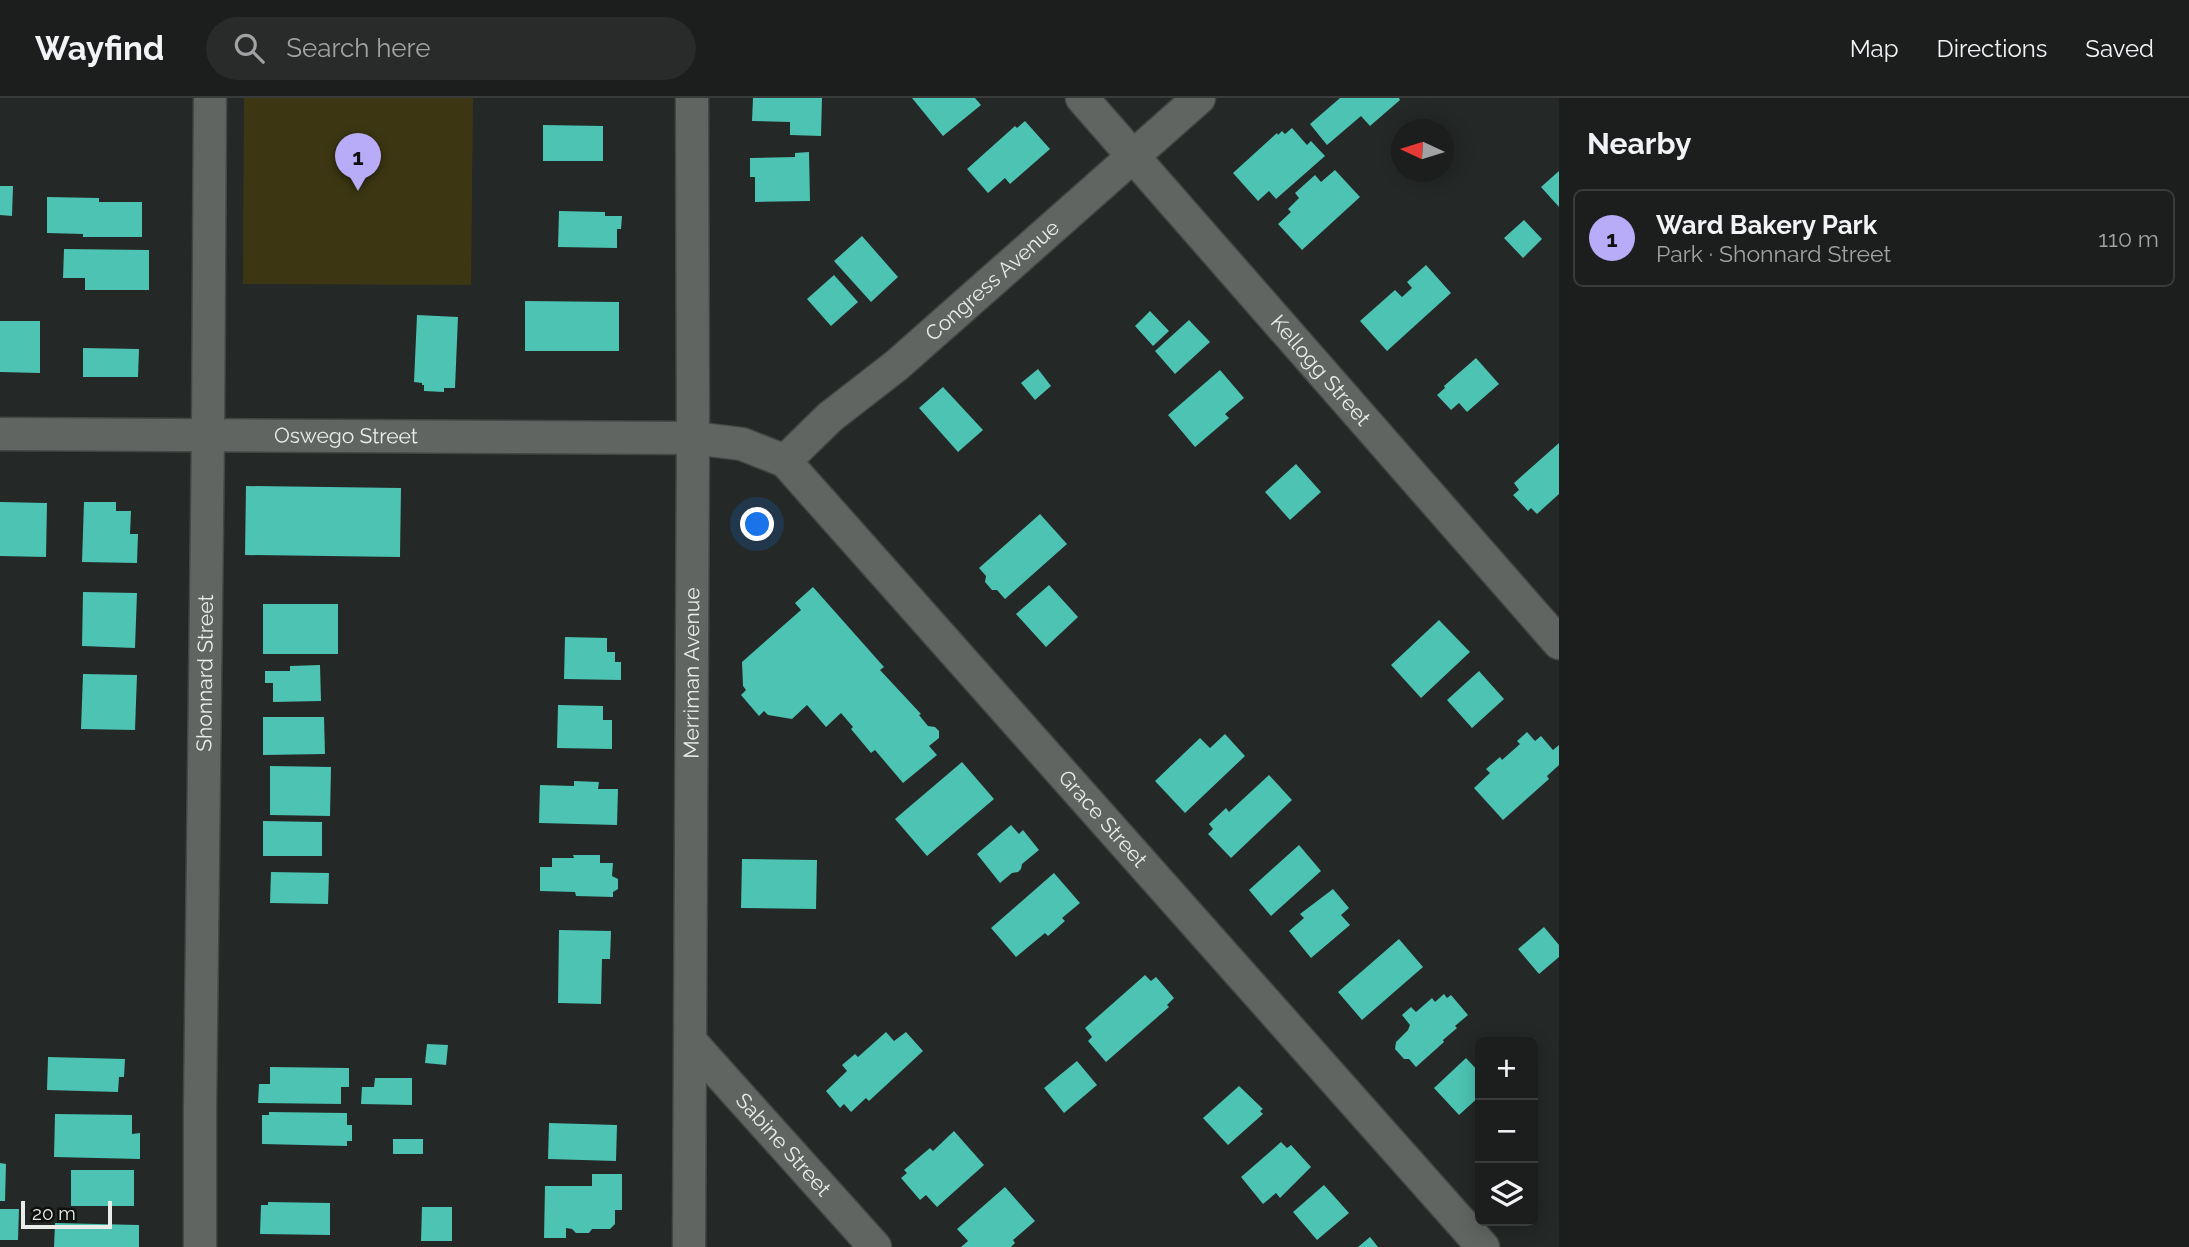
<!DOCTYPE html>
<meta charset="utf-8">
<style>
body{margin:0;font-family:Raleway,sans-serif;background:#282b29;color:#f1f3f6}
.controls{position:absolute;right:21px;bottom:21px;display:grid;overflow:hidden;border-radius:10px;box-shadow:0 4px 18px #0003}
.controls button{width:63px;height:63px;display:grid;place-items:center;padding:0;border:0;border-bottom:2px solid #393c3b;background:#1b1e1c;color:#f1f3f6;font:35px sans-serif}
.compass{position:absolute;left:1391px;top:21px;width:63px;height:63px;border-radius:50%;background:#1b1e1c;box-shadow:0 4px 18px #0003;rotate:274deg}
.scale{position:absolute;left:21px;bottom:18px;width:91px;box-sizing:border-box;padding-left:7px;border:4px solid #eaecea;border-top:0;font-size:19px;line-height:24px;white-space:nowrap;color:#eaecea;-webkit-text-stroke:5px #0f110f;paint-order:stroke}
.you{position:absolute;left:758px;top:427px;width:24px;height:24px;margin:-18px;border:5px solid #fff;border-radius:50%;background:#1a73e8;box-shadow:0 0 0 10px #1a73e833}
.badge{display:grid;place-items:center;width:46px;height:46px;border-radius:50%;background:#b8abf7;color:#111;font-size:23px;font-weight:700}
.pin{position:absolute;translate:-50% -58px;filter:drop-shadow(0 2px 4px #0008)}
.pin::after{content:'';position:absolute;top:37px;width:24px;height:21px;background:inherit;clip-path:polygon(0 0,100% 0,50% 100%)}
.list{margin:0;padding:0;list-style:none}
h2{display:flex;justify-content:space-between;align-items:center;height:91px;margin:0;padding:0 28px;font-size:30px}
h2 small{font-size:23px;font-weight:400;color:#a0a2a3}
.list li{display:grid;grid-template-columns:46px 1fr auto;gap:21px;align-items:center;box-sizing:border-box;height:98px;margin:0 14px 14px;padding:0 14px;border:2px solid #393c3b;border-radius:10px}
.list b{display:block;font-size:26px;white-space:nowrap}
.list p{margin:0;font-size:23px;white-space:nowrap;color:#a0a2a3}
.list em{font-size:23px;font-style:normal;color:#a0a2a3}
.icon{flex:none;width:38px;height:38px;fill:none;stroke:currentColor;stroke-width:2;stroke-linecap:round;stroke-linejoin:round}
.map{position:relative;flex:none;width:1559px;height:1149px;overflow:hidden}
header{display:flex;align-items:center;gap:42px;box-sizing:border-box;height:98px;padding:0 35px;background:#1b1e1c;border-bottom:2px solid #393c3b}
header strong{font-size:33px}
nav{display:flex;gap:38px;margin-inline-start:auto;font-size:24px}
.search{width:490px;height:63px;background:#282b29;display:flex;align-items:center;gap:18px;box-sizing:border-box;padding:0 24px;border-radius:38px;color:#a0a2a3;font-size:26px}
main{display:flex}
aside{flex:1;background:#1b1e1c}
.map>svg:first-child{display:block}
.green{fill:#3c3712}
.building{fill:#4cc3b3}
.lines{fill:none;stroke-linecap:round;stroke-linejoin:round}
.minor-casing{stroke:#434644;stroke-width:35}
.minor{stroke:#616562;stroke-width:32}
.labels{text-anchor:middle;stroke-width:7;stroke-linejoin:round;paint-order:stroke}
.street-label{font-size:21px;fill:#eaecea;stroke:#0f110f}
</style>
<header>
<strong>Wayfind</strong>
<div class="search"><svg class="icon" aria-label="search" viewBox="0 0 24 24"><circle cx="10" cy="10" r="6"/><path d="M15 15l6 6"/></svg>Search here</div>
<nav><a>Map</a><a>Directions</a><a>Saved</a></nav>
</header>
<main>
<div class="map">
<svg width="1559" height="1149" viewBox="0 0 1559 1149">
<rect width="100%" height="100%" fill="#242826"/>
<!-- green -->
<path class="green" d="M244 0H473L471 187 243 186Z"/>
<!-- building -->
<path class="building" d="M753 0H822L821 38 790 37V24L752 23Z
M912 0H975L981 7 943 38Z
M1340 0H1399L1400 2 1370 28 1361 18 1327 47 1310 26Z
M1025 23 1050 51 1010 86 1005 80 988 95 967 71 1015 28 1017 30Z
M543 27 603 28V63H543Z
M1292 30 1307 47 1311 43 1325 58 1276 101 1269 93 1258 103 1233 75 1277 35 1278 37 1282 33 1285 36Z
M809 54 810 103 755 104V79H750V60L795 59V55Z
M1335 72 1360 99 1302 152 1278 126 1291 114 1288 111 1299 100 1295 95 1315 77 1321 84Z
M1559 73V109L1541 89Z
M0 88H13L12 118 0 117Z
M47 99 99 100V104H142V139H83V136L47 135Z
M559 113 605 114V118H622L621 131H617V150L558 149Z
M1524 122 1542 141 1523 160 1504 140Z
M862 138 898 179 871 204 834 163Z
M64 151 149 152V192H85V180H63Z
M1426 167 1451 195 1387 253 1360 223 1395 192 1402 199 1412 190 1407 184Z
M834 177 858 204 831 228 807 201Z
M525 203 619 204V253H525Z
M1150 213 1169 233 1153 248 1135 228Z
M417 217 458 219 455 290H444V294L424 293V287H422V285L414 284Z
M1189 222 1210 244 1175 276 1155 253Z
M0 223H40V275L0 274Z
M83 250 139 251 138 279H83Z
M1476 260 1499 286 1467 314 1459 305 1451 312 1437 297 1445 290 1444 288Z
M1038 271 1051 288 1035 302 1021 285Z
M1220 272 1244 300 1225 316 1229 320 1195 349 1168 317Z
M943 289 983 332 958 354 919 310Z
M1559 345V396L1537 416 1531 410 1528 413 1513 397 1519 392 1514 385Z
M1296 366 1321 394 1290 422 1265 394Z
M246 388 401 390 400 459 245 457Z
M0 404 47 405 46 459 0 458Z
M84 404H116V413H131L130 436H138L137 465 82 464Z
M1040 416 1067 446 1005 501 997 492H992L985 484 986 478 979 470Z
M1049 487 1078 519 1046 549 1016 516Z
M813 489 884 569 880 572 921 616 919 617 928 628 935 629 939 633V640L929 648 937 657 903 685 875 652 871 655 851 631 853 629 841 615 826 629 807 607 792 621 768 617 764 613 759 618 741 597 746 592 743 588 742 564 801 512 795 505Z
M83 494 137 495 135 550 82 548Z
M263 506H338V556H263Z
M1439 522 1470 554 1421 600 1391 567Z
M565 539 607 540V554H615V564H621V582L564 581Z
M320 567 321 603 273 604V585H265V573H290V568Z
M1479 573 1504 601 1472 630 1447 602Z
M83 576 137 577 135 632 81 631Z
M558 607 603 608V622H612V651L557 650Z
M263 619H324L325 656 263 657Z
M1527 634 1535 643 1541 638 1553 652 1559 647V667L1547 678 1549 681 1503 722 1474 690 1490 675 1486 671 1500 659 1502 662 1520 646 1517 643Z
M1225 636 1245 658 1185 715 1155 683 1200 640 1210 650Z
M962 664 994 701 927 758 895 721Z
M270 668 331 669 330 718 270 717Z
M1269 677 1292 702 1231 760 1208 736 1213 731 1209 726 1226 710 1229 714Z
M574 683 599 684 598 691H618L617 727 539 725 540 687 574 688Z
M263 723 322 724V758H263Z
M1011 727 1019 736 1023 732 1039 752 1022 766 1021 771 1018 774 1012 775 1000 785 977 756Z
M1299 747 1321 773 1271 818 1249 792Z
M573 757H600V765H613L612 778 618 781V791L613 794V799L576 798 575 794 540 793V769H552V760H574Z
M742 761 817 762 816 811 741 810Z
M271 774 329 775 328 806 270 805Z
M1054 775 1080 805 1062 820 1065 823 1048 838 1045 835 1016 859 991 830Z
M1333 791 1349 810 1341 817 1350 827 1311 860 1289 833 1304 820 1300 816Z
M1544 829 1559 847V859L1539 876 1518 851Z
M559 832 611 833 610 861H602L601 906 558 905Z
M1399 841 1423 869 1362 922 1338 894Z
M1145 877 1151 883 1156 879 1174 900 1167 907 1169 909 1106 964 1088 943 1092 939 1085 930Z
M1444 896 1447 900 1451 897 1468 917 1455 928 1457 930 1443 942 1444 944 1416 969 1409 961H1404L1395 951 1396 944 1408 932 1410 927 1402 917 1411 909 1416 914 1432 900 1435 904Z
M886 934 894 943 906 934 923 953 869 1003 866 1000 851 1014 844 1006 840 1010 826 993 847 973 842 967 855 956 858 959Z
M427 946 448 947 446 967 425 965Z
M48 959 125 961 124 979H119L118 994 47 992Z
M1466 960 1480 975V998L1459 1017 1434 990Z
M1077 963 1097 987 1064 1015 1044 990Z
M270 969 349 970V989H341V1006L258 1005 259 986H270Z
M375 980H412V1007L361 1006 362 989H374Z
M1239 988 1263 1011 1260 1013 1263 1016 1228 1047 1203 1020Z
M269 1014 347 1015V1027H352V1043H347V1048L262 1046V1017H269Z
M55 1016 132 1017V1036L140 1035V1061L54 1059Z
M549 1025 617 1027 616 1063 548 1061Z
M954 1033 984 1067 937 1109 926 1097 920 1102 901 1080 907 1075 904 1072 930 1050 933 1053Z
M393 1041H423V1056H393Z
M1281 1044 1287 1050 1291 1047 1311 1069 1280 1100 1276 1095 1263 1106 1241 1079Z
M0 1065 6 1066 5 1103H0Z
M71 1072H134V1108H71Z
M592 1076H622V1112H615V1126L610 1131H592L589 1135H576L572 1131 566 1130V1140H544L545 1088H592Z
M1324 1087 1349 1115 1317 1142 1293 1114Z
M1005 1089 1035 1123 1013 1142 1015 1145 1011 1149H961L968 1143 957 1131Z
M268 1104 330 1105V1137L260 1136 261 1107H268Z
M422 1109H452V1143H421Z
M0 1111H19L18 1142H0Z
M55 1125 139 1127V1149H54Z
M1370 1139 1378 1149H1358Z"/>
<g class="lines">
<!-- minor casing -->
<g class="minor-casing">
<g id="minor">
<path id="s1" d="M1082 0 1559 545"/>
<path id="s2" d="M0 336 693 340 742 346 785 363 1483 1149"/>
<path id="s3" d="M785 363 830 319 897 267 1199 0"/>
<path id="s4" d="M691 944 875 1149"/>
<path id="s5" d="M200 1149V1011L208 337 210 0"/>
<path id="s6" d="M689 1149 693 340 692 0"/>
</g>
</g>
<!-- minor -->
<use href="#minor" class="minor"/>
</g>
<g class="labels">
<!-- street labels -->
<g class="street-label">
<text dy="7" stroke="none"><textPath href="#s3" startOffset="275">Congress Avenue</textPath></text>
<text dy="7" stroke="none"><textPath href="#s1" startOffset="362">Kellogg Street</textPath></text>
<text dy="7" stroke="none"><textPath href="#s2" startOffset="346">Oswego Street</textPath></text>
<text dy="7" stroke="none"><textPath href="#s6" startOffset="574">Merriman Avenue</textPath></text>
<text dy="7" stroke="none"><textPath href="#s5" startOffset="574">Shonnard Street</textPath></text>
<text dy="7" stroke="none"><textPath href="#s2" startOffset="1267">Grace Street</textPath></text>
<text dy="7" stroke="none"><textPath href="#s4" startOffset="138">Sabine Street</textPath></text>
</g>
</g>
</svg>
<div class="controls">
<button>+</button>
<button>−</button>
<button><svg class="icon" aria-label="layers" viewBox="0 0 24 24"><path d="M12 4l9 5-9 5-9-5zM3 14l9 5 9-5"/></svg></button>
</div>
<svg class="compass" viewBox="-18 -18 36 36"><path d="M0-13l5 13h-10z" fill="#e53935"/><path d="M0 13l5-13h-10z" fill="#a0a2a3"/></svg>
<div class="scale">20 m</div>
<div class="you"></div>
<div class="pin badge" style="left:358px;top:93px">1</div>
</div>
<aside>
<h2>Nearby<small></small></h2>
<ul class="list">
<li><span class="badge">1</span><div><b>Ward Bakery Park</b><p>Park · Shonnard Street</p></div><em>110 m</em></li>
</ul>
</aside>
</main>
